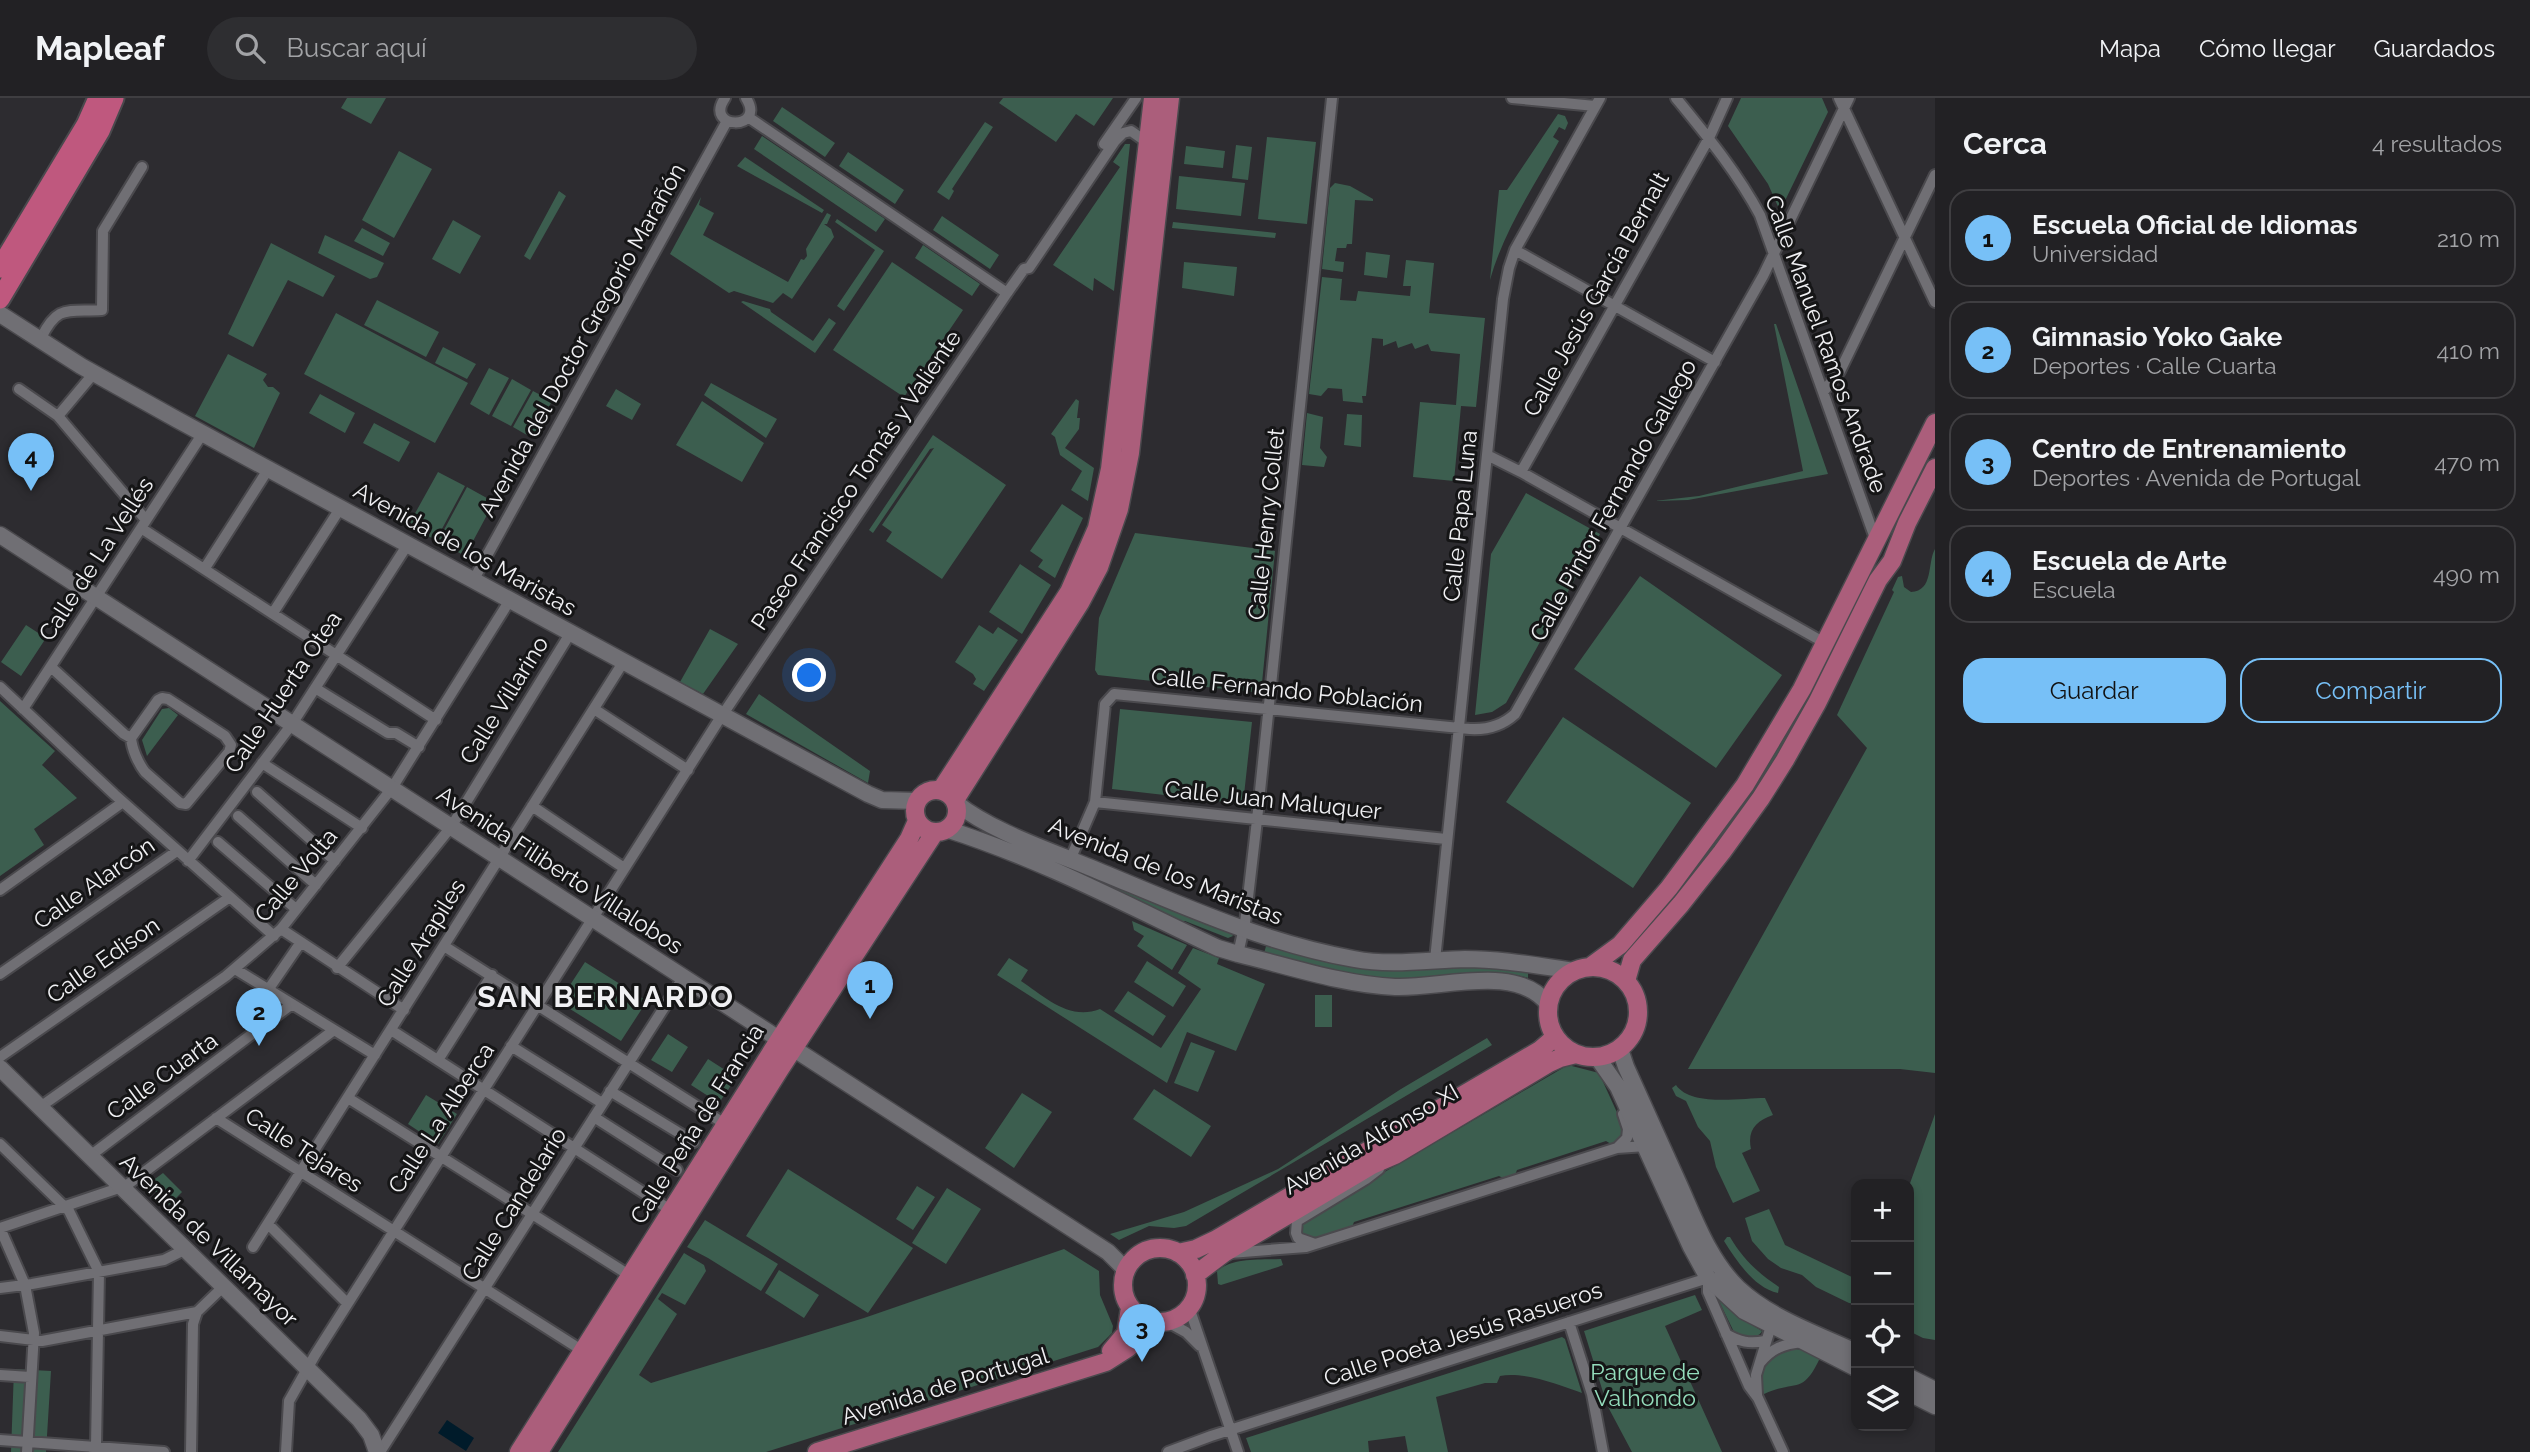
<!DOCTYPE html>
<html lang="es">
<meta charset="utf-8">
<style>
body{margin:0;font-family:Raleway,sans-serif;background:#2e2e31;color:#f1f3f6}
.controls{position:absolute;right:21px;bottom:21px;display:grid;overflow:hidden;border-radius:14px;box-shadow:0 4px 10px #0003}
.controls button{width:63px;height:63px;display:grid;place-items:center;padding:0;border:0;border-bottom:2px solid #3f3e41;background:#222124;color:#f1f3f6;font:35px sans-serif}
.you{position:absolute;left:810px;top:578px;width:24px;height:24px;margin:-18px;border:5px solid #fff;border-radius:50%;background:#1a73e8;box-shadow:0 0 0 10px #1a73e833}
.badge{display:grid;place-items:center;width:46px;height:46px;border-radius:50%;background:#77c0f7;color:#111;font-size:23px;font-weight:700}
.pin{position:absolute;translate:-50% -58px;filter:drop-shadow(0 2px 4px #0008)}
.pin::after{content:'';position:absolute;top:37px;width:24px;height:21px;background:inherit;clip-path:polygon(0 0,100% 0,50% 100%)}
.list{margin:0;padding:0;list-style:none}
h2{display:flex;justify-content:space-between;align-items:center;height:91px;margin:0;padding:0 28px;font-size:30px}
h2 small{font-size:23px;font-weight:400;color:#a2a3a6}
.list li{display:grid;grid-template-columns:46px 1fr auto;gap:21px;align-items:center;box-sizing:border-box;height:98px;margin:0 14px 14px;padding:0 14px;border:2px solid #3f3e41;border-radius:21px}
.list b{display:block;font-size:26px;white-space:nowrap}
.list p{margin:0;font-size:23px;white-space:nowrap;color:#a2a3a6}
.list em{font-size:23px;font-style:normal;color:#a2a3a6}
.actions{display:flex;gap:14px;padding:21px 28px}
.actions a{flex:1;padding:16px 0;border:2px solid #77c0f7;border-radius:21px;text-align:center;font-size:24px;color:#77c0f7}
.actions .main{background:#77c0f7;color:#111}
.icon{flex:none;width:38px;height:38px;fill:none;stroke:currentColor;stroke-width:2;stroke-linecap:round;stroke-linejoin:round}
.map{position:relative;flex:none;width:1935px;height:1354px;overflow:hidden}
header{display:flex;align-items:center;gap:42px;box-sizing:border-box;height:98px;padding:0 35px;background:#222124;border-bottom:2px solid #3f3e41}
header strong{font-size:33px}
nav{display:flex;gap:38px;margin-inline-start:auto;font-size:24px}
.search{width:490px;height:63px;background:#2e2e31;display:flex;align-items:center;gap:18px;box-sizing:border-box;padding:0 24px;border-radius:38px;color:#a2a3a6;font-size:26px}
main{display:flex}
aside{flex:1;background:#222124}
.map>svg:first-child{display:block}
.green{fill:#3c5e4f}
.water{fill:#001b2a}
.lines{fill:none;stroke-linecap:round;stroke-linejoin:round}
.minor-casing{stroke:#4a494d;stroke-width:14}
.secondary-casing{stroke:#4a494d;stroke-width:19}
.primary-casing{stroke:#4a494d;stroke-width:21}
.trunk-casing{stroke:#4a494d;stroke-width:23}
.minor{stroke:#706f74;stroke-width:10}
.secondary{stroke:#706f74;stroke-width:16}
.primary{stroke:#ab5e7b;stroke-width:18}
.trunk{stroke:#bf587e;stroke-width:19}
.labels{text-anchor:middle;stroke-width:6;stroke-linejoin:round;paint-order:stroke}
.street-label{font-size:23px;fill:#f0f0f3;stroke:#151516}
.park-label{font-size:23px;fill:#94ddbc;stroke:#151516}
.district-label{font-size:30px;font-weight:bold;letter-spacing:2px;fill:#f0f0f3;stroke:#151516}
</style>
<header>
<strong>Mapleaf</strong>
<div class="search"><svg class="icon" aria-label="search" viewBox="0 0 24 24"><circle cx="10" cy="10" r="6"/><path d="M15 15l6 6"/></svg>Buscar aquí</div>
<nav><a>Mapa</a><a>Cómo llegar</a><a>Guardados</a></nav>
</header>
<main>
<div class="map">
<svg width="1935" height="1354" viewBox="0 0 1935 1354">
<rect width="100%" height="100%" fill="#2d2c30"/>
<!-- green -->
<path class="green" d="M347 0H386L371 26 341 10Z
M1003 0H1113L1094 28 1076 16 1056 44 999 5Z
M1741 0H1822L1828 14 1780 113 1768 86 1728 28Z
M782 9 835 45 825 59 773 23Z
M1558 16 1565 18 1568 25 1565 32 1559 29 1553 39 1559 43C1534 88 1504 132 1490 182L1499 92H1507Z
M985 24 993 29 952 91 954 93 949 102 937 94Z
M762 38 885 121 876 134 754 51Z
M1267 39 1316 44 1307 126 1258 121Z
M1125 46H1130L1114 193 1094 180 1093 193 1053 167 1120 69 1113 64Z
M1236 47 1252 49 1248 82 1232 80Z
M1186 48 1225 53 1223 70 1184 66Z
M399 53 432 71 394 140 362 122Z
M848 54 904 92 895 106 839 68Z
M745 59 824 112 822 115 737 68Z
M1179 78 1245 85 1241 118 1176 111Z
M1335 85 1350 88 1373 101V103L1355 102 1352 146H1347L1346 150H1337L1335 163 1344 164 1343 174 1322 171 1330 90Z
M559 93 566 98 530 162 524 158Z
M701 99 699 107 714 115 703 137 788 184 801 161 804 162 807 158 806 151 827 115 831 117 827 126H824L831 131 834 139 792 201 783 195 773 205 734 193 729 195 670 156Z
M942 118 999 157 990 171 933 132Z
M837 121 884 153 844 213 837 208 875 152 835 124Z
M453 122 481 138 460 176 432 161Z
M1173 124 1276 135 1275 140 1172 130Z
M362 130 390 145 383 158 354 143Z
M325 137 384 165 377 179 370 181 318 155Z
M271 145 335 178 323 199 288 182 253 249 228 236Z
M923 147 980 186 972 198 915 160Z
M1366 154 1390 157 1387 180 1364 177Z
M1406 162 1434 165 1429 215 1485 220 1476 309 1461 308 1454 383 1413 379 1420 304 1456 307 1460 256 1431 253 1428 246 1415 251 1412 245 1398 250 1396 243 1383 248V241L1372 240 1366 298H1362L1363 305 1343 303 1342 291 1328 290 1321 298 1309 296 1322 179 1342 181 1340 202 1356 203 1358 193 1410 198 1411 188H1403Z
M892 164 963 212 904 299 833 252Z
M1184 164 1237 169 1234 198 1182 190Z
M377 202 439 234 426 259 364 227Z
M743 203 770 211 771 214 813 243 829 220 836 225 815 255 741 204Z
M336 215 468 285 435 345 304 276Z
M1774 226H1776L1828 376 1688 402 1654 403 1699 398 1803 373Z
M443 249 476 266 467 281 435 265Z
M228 256 267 276 263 282 268 289H273L280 295 254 350 195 318Z
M489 270 509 280 489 317 470 306Z
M512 281 531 292 511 328 492 318Z
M711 285 777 321 766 340 704 297Z
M616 291 641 306 632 322 606 308Z
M533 293 552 303 532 340 513 329Z
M320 296 355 315 345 335 309 315Z
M1076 301 1079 303 1077 320H1080L1079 331 1065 350 1094 370 1088 403 1071 392 1082 373 1060 357 1055 339 1051 336Z
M702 303 764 345 742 384 676 347Z
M1307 315 1323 319 1320 350 1327 359 1324 369 1302 367Z
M1347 316 1362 317 1361 349 1344 347Z
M374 325 410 344 399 364 363 345Z
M933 337 1006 387 942 481 886 443 892 434 882 427 934 350 930 351 873 435 869 432Z
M438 374 465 388 436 442 408 428Z
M467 389 494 404 465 458 438 443Z
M1526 395 1600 436 1506 605 1492 614 1475 617 1491 456Z
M1062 406 1083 420 1055 480 1038 469 1043 462 1030 453Z
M1135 435 1275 453 1261 595 1098 577 1095 572 1099 520Z
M1935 451V975L1900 971H1688L1867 650 1837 617 1894 494 1892 492 1898 479 1902 478 1904 489 1911 494C1934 493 1927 465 1935 451Z
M1020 466 1051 487 1022 536 989 514Z
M1640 478 1782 577 1716 670 1574 571Z
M1866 481 1871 483C1835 554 1802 628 1757 693 1720 748 1679 798 1636 848L1633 845C1685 787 1734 724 1774 657 1808 600 1837 540 1866 481Z
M26 527 46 540 21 578 1 564Z
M979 527 993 536 998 529 1018 542 984 593 973 586 976 581 973 576 955 564Z
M710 531 738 546 703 596 680 584Z
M759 596 870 673 868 685 746 616Z
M0 603 55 653 42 667 77 700 34 731 44 747 0 778Z
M169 610 178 617 147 658 142 642 162 611Z
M1120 611 1252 624 1243 706 1112 691Z
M1563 619 1691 705 1633 790 1506 704Z
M998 743H1009L1027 749 1231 835 1233 838 1228 840 1185 823H1177Z
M1132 823 1187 847 1172 872 1137 848 1144 838 1134 832Z
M1267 845 1464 867 1528 871V880C1492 868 1448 882 1411 883 1361 884 1311 866 1264 855Z
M1193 850 1219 860 1217 866 1265 886 1236 953 1187 934 1167 985 997 877 1009 860 1028 872 1021 883C1045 899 1069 923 1100 911L1161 950 1201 891 1178 875Z
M1147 863 1186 888 1173 909 1134 884Z
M585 864 647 903 621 943 559 904Z
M1128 893 1166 918 1153 938 1114 913Z
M1315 897H1332V929H1315Z
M668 936 688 949 672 974 651 962Z
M1487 940 1492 947 1186 1128 1174 1130 1149 1128 1119 1142 1110 1136 1184 1114 1278 1071 1401 991Z
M1191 944 1215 953 1198 994 1174 985Z
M708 961 736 979 728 992 726 991 723 994 725 996 719 1005 691 987Z
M1568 967 1599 975 1625 1032 1621 1042 1611 1046 1606 1043 1517 1072 1515 1077 1503 1080 1499 1078 1354 1124 1352 1129 1313 1141H1307L1301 1135V1125L1304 1121Z
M1676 987C1691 1009 1741 1000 1765 1000L1773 1017C1756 1023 1747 1032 1751 1051L1742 1055 1760 1093 1733 1105 1732 1103 1716 1069 1710 1043 1698 1029 1686 1003 1676 998 1672 990Z
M1154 991 1211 1028 1191 1059 1133 1021Z
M1022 995 1052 1014 1014 1070 985 1050Z
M426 997 457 1016 438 1046 408 1026Z
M1935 1016V1242L1923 1240 1909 1233V1088Z
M788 1071 913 1150 868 1215 746 1138Z
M163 1075 182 1094 169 1107 148 1086Z
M917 1088 935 1099 913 1132 896 1121Z
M947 1090 981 1111 946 1166 912 1145Z
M1769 1111 1785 1147 1856 1181V1206L1849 1205 1816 1189 1802 1177 1781 1170 1768 1161 1752 1143 1745 1120Z
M705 1122 778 1166 761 1193 708 1160 687 1149Z
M1727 1139H1730C1743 1161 1758 1175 1779 1189L1778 1195C1754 1190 1736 1162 1724 1143Z
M1064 1151 1099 1173 1100 1197 1113 1228 1112 1235 1098 1249 766 1354H558L684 1155 704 1167 706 1173 685 1207 662 1195 658 1201 677 1216 639 1277 651 1285 864 1220Z
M1281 1161 1283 1167 1278 1169 1221 1187 1218 1186 1217 1173C1234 1159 1260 1162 1281 1161Z
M779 1172 819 1197 804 1220 765 1195Z
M1695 1197 1702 1212 1665 1228 1722 1354H1632L1607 1307 1584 1233Z
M1716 1197 1742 1221 1762 1233C1757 1243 1741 1240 1734 1234Z
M1562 1239 1565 1241 1582 1295C1560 1287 1523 1273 1500 1278L1497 1285H1485L1436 1299 1448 1354H1408L1405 1338 1368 1343 1369 1354H1251L1246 1340Z
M1790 1250 1802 1252 1820 1260C1802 1298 1797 1281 1764 1296 1757 1272 1768 1258 1790 1250Z
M14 1271 51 1273 46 1354H11Z"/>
<!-- water -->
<path class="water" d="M447 1322 474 1340 466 1353 438 1335Z"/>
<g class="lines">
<!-- minor casing -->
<g class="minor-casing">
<path id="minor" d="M725 0C703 32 767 33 746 0
M1512 0 1595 8
M1676 0C1707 38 1737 74 1760 117L1876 443
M1839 0 1935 204
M748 19 1007 195
M1104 46 1136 0
M1515 152 1715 264
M41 240C58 206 67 214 102 212L103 133 142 69
M19 291 58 318 146 422
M1823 294 1840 273 1935 77
M58 318 94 275
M1487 357 1521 374 1825 545
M1521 374 1709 40 1727 0
M141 430 436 622
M205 470 269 370
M474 481 727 23
M273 515 341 409
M51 569 124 636 131 640
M0 589 115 697 274 838
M315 590 388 635H396L419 649
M162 600 168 601 225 638 231 647 229 654 186 706 180 705 145 674C138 665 132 651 131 640L158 602Z
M23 611 203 335
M594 611 688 672
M262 665 362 730
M257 694 335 763
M1095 704 1446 741
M532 708 624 770
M238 718 316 787
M218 744 296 811
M1070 762 1095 704 1105 606 1114 596 1470 631C1488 632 1502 628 1515 616L1763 178 1849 0
M188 763 292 626 408 446
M0 792 123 704
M281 831 404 912
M444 848 725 1026
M1238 856 1245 825 1257 722 1332 0
M1435 862 1503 201 1509 170 1515 152 1600 0
M337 870 451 729 571 534
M235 871 375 957
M0 876 177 753
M268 892 301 844
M391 932 672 1113
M511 948 602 1005
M0 959 230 799
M438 962 492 877
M610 993 694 1044
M348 1000 629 1177
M40 1009 226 878 281 831 392 690 510 502
M594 1019 677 1072
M216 1020 583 1253
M0 1046 69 1113 99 1174 96 1348 94 1354
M1617 1050 1627 1040 1628 1031 1623 1016
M90 1058 292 906
M123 1090 334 932
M268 1126 347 1205
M0 1130 25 1187 34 1235 27 1354
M0 1130 122 1089
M1315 1146 1298 1140 1296 1135 1297 1123 1366 1081 1379 1071
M253 1149 624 563
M1230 1155 1306 1149 1617 1050 1646 1048
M0 1190 32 1186 164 1162 186 1151
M1189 1209 1238 1354
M1166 1223 1186 1234 1200 1248
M1569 1224 1592 1296 1603 1354
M1726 1236C1740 1244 1749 1246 1765 1243
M0 1238 42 1243 197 1214 224 1188
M1760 1265C1772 1250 1784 1246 1802 1244
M0 1277 30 1279
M1757 1297 1756 1277 1771 1228V1221
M0 1342 164 1354
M191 1354 193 1226 197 1214
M286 1354 289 1303 315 1257 717 625 1007 195 1024 171 1029 170 1115 43 1123 35 1131 33 1148 45
M380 1354 683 880
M1168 1354 1211 1338 1708 1180V1194L1749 1288 1758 1300 1783 1354"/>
</g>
<!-- secondary casing -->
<g class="secondary-casing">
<path id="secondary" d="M0 216 81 268 176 321 868 696 882 702 917 703
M0 437 1108 1154 1126 1172
M956 705C991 733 1048 752 1089 769 1177 805 1260 844 1354 861 1390 868 1429 862 1465 861 1502 861 1539 868 1575 873
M946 731C1041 761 1129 808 1218 850L1238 856C1288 868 1344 887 1395 889 1442 891 1516 865 1548 906
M1620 951 1626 969C1643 1007 1660 1045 1677 1082 1694 1119 1708 1161 1738 1190 1770 1220 1817 1236 1856 1254
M1597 959 1618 989 1691 1149 1708 1180 1744 1213 1856 1270
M0 970 359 1321 371 1337 377 1354
M1909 1279 1935 1292
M1909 1295 1935 1308"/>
</g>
<!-- primary casing -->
<g class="primary-casing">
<path id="primary" d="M915 713a21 21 0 1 1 42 0a21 21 0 1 1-42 0Z
M941 692 1069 494 1097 430 1110 371 1153 0
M955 702 1080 505 1099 469 1119 411 1130 355 1170 0
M1590 869 1620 847 1669 790 1745 687 1802 591 1935 325
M1548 914a45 45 0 1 1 90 0a45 45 0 1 1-90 0Z
M1626 883 1632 862 1681 806 1722 754 1761 700 1785 662 1817 605 1878 482 1892 463 1907 425 1935 370
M1123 1187a37 37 0 1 1 74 0a37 37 0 1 1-74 0Z
M1178 1155 1196 1151 1215 1142 1540 952 1555 939
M1195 1177 1224 1155 1372 1067 1395 1057 1549 965 1560 960 1576 956
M1111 1253 1126 1235 1130 1210
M519 1354 779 942 909 741 917 723
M539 1354 780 971 935 734
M817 1354 1106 1264 1128 1250 1156 1224"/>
</g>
<!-- trunk casing -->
<g class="trunk-casing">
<path id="trunk" d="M0 170 86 27 98 0
M0 201 100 33 114 0"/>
</g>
<!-- minor -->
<use href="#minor" class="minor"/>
<!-- secondary -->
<use href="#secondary" class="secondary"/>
<!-- primary -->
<use href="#primary" class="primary"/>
<!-- trunk -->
<use href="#trunk" class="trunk"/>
</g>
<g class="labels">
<!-- street labels -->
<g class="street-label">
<text transform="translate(1596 196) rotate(-61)" y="8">Calle Jesús García Bernalt</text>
<text transform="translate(582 242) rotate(-61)" y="8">Avenida del Doctor Gregorio Marañón</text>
<text transform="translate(1826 246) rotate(70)" y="8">Calle Manuel Ramos Andrade</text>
<text transform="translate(856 382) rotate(-56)" y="8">Paseo Francisco Tomás y Valiente</text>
<text transform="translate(1613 402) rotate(-61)" y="8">Calle Pintor Fernando Gallego</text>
<text transform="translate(1460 418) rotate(-84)" y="8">Calle Papa Luna</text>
<text transform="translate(1266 426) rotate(-84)" y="8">Calle Henry Collet</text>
<text transform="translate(465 451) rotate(29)" y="8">Avenida de los Maristas</text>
<text transform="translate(96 461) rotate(-57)" y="8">Calle de La Vellés</text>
<text transform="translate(1287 592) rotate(6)" y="8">Calle Fernando Población</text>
<text transform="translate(283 594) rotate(-56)" y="8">Calle Huerta Otea</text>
<text transform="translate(504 602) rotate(-58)" y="8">Calle Villarino</text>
<text transform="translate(1273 702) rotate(6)" y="8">Calle Juan Maluquer</text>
<text transform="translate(560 772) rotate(33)" y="8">Avenida Filiberto Villalobos</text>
<text transform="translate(1166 773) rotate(22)" y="8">Avenida de los Maristas</text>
<text transform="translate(296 777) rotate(-50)" y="8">Calle Volta</text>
<text transform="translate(94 785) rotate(-35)" y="8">Calle Alarcón</text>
<text transform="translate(421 845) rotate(-58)" y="8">Calle Arapiles</text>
<text transform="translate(103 862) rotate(-35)" y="8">Calle Edison</text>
<text transform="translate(162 978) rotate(-36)" y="8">Calle Cuarta</text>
<text transform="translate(441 1020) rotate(-57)" y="8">Calle La Alberca</text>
<text transform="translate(697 1026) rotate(-58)" y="8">Calle Peña de Francia</text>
<text transform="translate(1371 1041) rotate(-30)" y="8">Avenida Alfonso XI</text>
<text transform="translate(304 1052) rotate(33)" y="8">Calle Tejares</text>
<text transform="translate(514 1106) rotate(-58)" y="8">Calle Candelario</text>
<text transform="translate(209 1142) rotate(44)" y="8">Avenida de Villamayor</text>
<text transform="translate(1463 1236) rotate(-18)" y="8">Calle Poeta Jesús Rasueros</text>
<text transform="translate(945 1288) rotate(-17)" y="8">Avenida de Portugal</text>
</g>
<!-- park labels -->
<g class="park-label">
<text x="1645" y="1282">Parque de<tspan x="1645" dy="26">Valhondo</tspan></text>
</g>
<!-- district labels -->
<g class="district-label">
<text x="606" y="909">SAN BERNARDO</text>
</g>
</g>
</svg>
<div class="controls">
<button>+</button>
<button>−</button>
<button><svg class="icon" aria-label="locate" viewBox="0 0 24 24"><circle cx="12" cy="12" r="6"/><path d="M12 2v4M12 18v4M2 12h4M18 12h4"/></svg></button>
<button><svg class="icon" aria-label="layers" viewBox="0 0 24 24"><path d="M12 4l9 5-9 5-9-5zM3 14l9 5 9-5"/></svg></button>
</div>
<div class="you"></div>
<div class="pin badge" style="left:870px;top:921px">1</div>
<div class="pin badge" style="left:259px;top:948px">2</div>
<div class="pin badge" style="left:1142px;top:1264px">3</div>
<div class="pin badge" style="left:31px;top:393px">4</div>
</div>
<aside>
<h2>Cerca<small>4 resultados</small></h2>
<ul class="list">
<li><span class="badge">1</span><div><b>Escuela Oficial de Idiomas</b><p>Universidad</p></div><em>210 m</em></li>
<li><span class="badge">2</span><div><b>Gimnasio Yoko Gake</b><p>Deportes · Calle Cuarta</p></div><em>410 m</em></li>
<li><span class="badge">3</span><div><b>Centro de Entrenamiento</b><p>Deportes · Avenida de Portugal</p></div><em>470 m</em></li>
<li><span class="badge">4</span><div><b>Escuela de Arte</b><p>Escuela</p></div><em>490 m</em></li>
</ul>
<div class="actions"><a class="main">Guardar</a><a>Compartir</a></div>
</aside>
</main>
